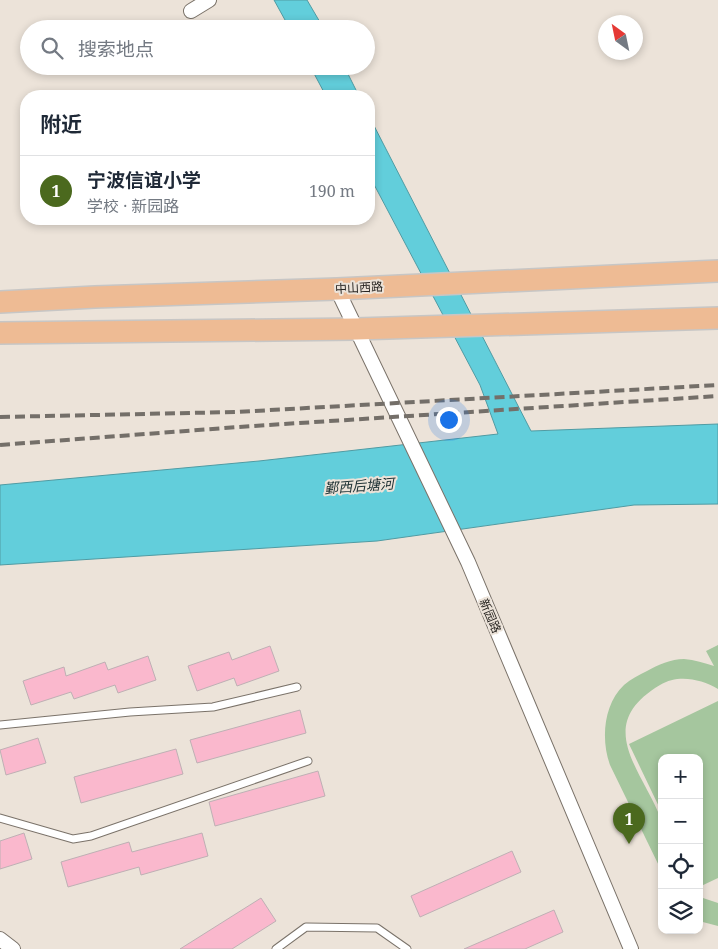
<!DOCTYPE html>
<html lang="zh">
<meta charset="utf-8">
<style>
body{margin:0;font-family:"Noto Serif","Noto Sans SC",serif;background:#f2f2f3;color:#1f2937}
.controls{position:absolute;right:15px;bottom:15px;display:grid;overflow:hidden;border-radius:10px;box-shadow:0 2px 8px #0003}
.controls button{width:45px;height:45px;display:grid;place-items:center;padding:0;border:0;border-bottom:1px solid #e0e1e3;background:#fff;color:#1f2937;font:25px sans-serif}
.compass{position:absolute;left:598px;top:15px;width:45px;height:45px;border-radius:50%;background:#fff;box-shadow:0 2px 8px #0003;rotate:327deg}
.you{position:absolute;left:448px;top:419px;width:18px;height:18px;margin:-12px;border:4px solid #fff;border-radius:50%;background:#1a73e8;box-shadow:0 0 0 8px #1a73e833}
.badge{display:grid;place-items:center;width:32px;height:32px;border-radius:50%;background:#4b691e;color:#fff;font-size:16px;font-weight:700}
.pin{position:absolute;translate:-50% -41px;filter:drop-shadow(0 1px 2px #0008)}
.pin::after{content:'';position:absolute;top:26px;width:18px;height:15px;background:inherit;clip-path:polygon(0 0,100% 0,50% 100%)}
.list{margin:0;padding:0;list-style:none}
h2{display:flex;justify-content:space-between;align-items:center;height:65px;margin:0;padding:0 20px;font-size:21px}
h2 small{font-size:16px;font-weight:400;color:#747a83}
.list li{display:grid;grid-template-columns:32px 1fr auto;gap:15px;align-items:center;box-sizing:border-box;height:70px;padding:0 20px;border-top:1px solid #e0e1e3}
.list b{display:block;font-size:19px;white-space:nowrap}
.list p{margin:0;font-size:16px;white-space:nowrap;color:#747a83}
.list em{font-size:16px;font-style:normal;color:#747a83}
.icon{flex:none;width:28px;height:28px;fill:none;stroke:currentColor;stroke-width:2;stroke-linecap:round;stroke-linejoin:round}
.map{position:relative;flex:none;width:718px;height:949px;overflow:hidden}
.search{position:absolute;background:#fff;box-shadow:0 2px 8px #0003;left:20px;top:20px;width:355px;height:55px;display:flex;align-items:center;gap:12px;box-sizing:border-box;padding:0 18px;border-radius:28px;color:#747a83;font-size:19px}
.panel{position:absolute;background:#fff;box-shadow:0 2px 8px #0003;left:20px;top:90px;width:355px;height:135px;border-radius:20px}
.map>svg:first-child{display:block}
.green{fill:#a5c69e}
.water{fill:#62cedb;stroke:#509ba3}
.building{fill:#fab8cd;stroke:#beb0b4}
.lines{fill:none;stroke-linecap:round;stroke-linejoin:round}
.lane-casing{stroke:#7a7269;stroke-width:9}
.street-casing{stroke:#7a7269;stroke-width:16}
.primary-casing{stroke:#c7c6c5;stroke-width:24}
.lane{stroke:#fff;stroke-width:7}
.street{stroke:#fff;stroke-width:14}
.primary{stroke:#eebb94;stroke-width:21}
.rail{stroke:#746f69;stroke-width:4;stroke-dasharray:10 5;stroke-linecap:butt}
.labels{text-anchor:middle;stroke-width:4;stroke-linejoin:round;paint-order:stroke}
.street-label{font-size:12px;fill:#272421;stroke:#ece3d9}
.water-label{font-size:14px;font-style:italic;fill:#1b2f32;stroke:#ece3d9}
</style>
<div class="map">
<svg width="718" height="949" viewBox="0 0 718 949">
<rect width="100%" height="100%" fill="#ece3d9"/>
<!-- green -->
<path class="green" d="M718 645V689C701 679 678 674 660 685 593 725 641 768 661 819 665 829 662 860 662 872L610 765C601 740 603 705 624 685 631 679 639 675 647 671 658 665 671 659 684 659 695 660 704 663 714 666L706 651Z
M718 701V878L699 887V758H662V813L629 744Z
M699 895 703 898 718 903V926L699 921Z"/>
<!-- water -->
<path class="water" d="M274 0H307L324 29H290Z
M310 66H344L359 96H326Z
M369 116 531 431 718 424V504L634 505 377 541 0 565V485L259 461 498 434 480 385 369 175Z"/>
<!-- building -->
<path class="building" d="M270 646 279 671 237 686 234 678 197 691 188 666 229 652 232 660Z
M148 656 156 680 118 693 115 685 74 699 71 692 31 705 23 681 64 667 66 676 105 662 108 670Z
M300 710 306 733 197 763 190 740Z
M38 738 46 763 6 775 0 750Z
M176 749 183 774 81 803 74 777Z
M318 771 325 796 215 826 209 802Z
M24 833 32 859 0 869V841Z
M202 833 208 856 141 875 139 867 68 887 61 862 129 842 132 852Z
M512 851 521 872 420 917 411 896Z
M261 898 276 921 232 949H180Z
M554 910 563 932 525 949H464Z"/>
<g class="lines">
<!-- lane casing -->
<g class="lane-casing">
<path id="lane" d="M0 725 130 712 213 707 297 687
M0 818 73 839 91 836 308 761
M276 949 306 927 377 928 407 949"/>
</g>
<!-- street casing -->
<g class="street-casing">
<path id="street" d="M191 11 209 0
M337 289 468 562 631 949
M0 939 13 949"/>
</g>
<!-- primary casing -->
<g class="primary-casing">
<path id="primary" d="M0 302 95 297 337 289 718 271
M0 333 356 329 718 318"/>
</g>
<!-- lane -->
<use href="#lane" class="lane"/>
<!-- street -->
<use href="#street" class="street"/>
<!-- primary -->
<use href="#primary" class="primary"/>
<!-- rail -->
<path class="rail" d="M0 417 236 412 718 385
M0 445 238 427 718 396"/>
</g>
<g class="labels">
<!-- street labels -->
<g class="street-label">
<text transform="translate(359 288) rotate(-3)" y="4">中山西路</text>
<text transform="translate(490 616) rotate(67)" y="4">新园路</text>
</g>
<!-- water labels -->
<g class="water-label">
<text transform="translate(359 486) rotate(-4)" y="5">鄞西后塘河</text>
</g>
</g>
</svg>
<div class="controls">
<button>+</button>
<button>−</button>
<button><svg class="icon" aria-label="locate" viewBox="0 0 24 24"><circle cx="12" cy="12" r="6"/><path d="M12 2v4M12 18v4M2 12h4M18 12h4"/></svg></button>
<button><svg class="icon" aria-label="layers" viewBox="0 0 24 24"><path d="M12 4l9 5-9 5-9-5zM3 14l9 5 9-5"/></svg></button>
</div>
<svg class="compass" viewBox="-18 -18 36 36"><path d="M0-13l5 13h-10z" fill="#e53935"/><path d="M0 13l5-13h-10z" fill="#747a83"/></svg>
<div class="you"></div>
<div class="pin badge" style="left:629px;top:844px">1</div>
<div class="search"><svg class="icon" aria-label="search" viewBox="0 0 24 24"><circle cx="10" cy="10" r="6"/><path d="M15 15l6 6"/></svg>搜索地点</div>
<section class="panel">
<h2>附近<small></small></h2>
<ul class="list">
<li><span class="badge">1</span><div><b>宁波信谊小学</b><p>学校 · 新园路</p></div><em>190 m</em></li>
</ul>
</section>
</div>
